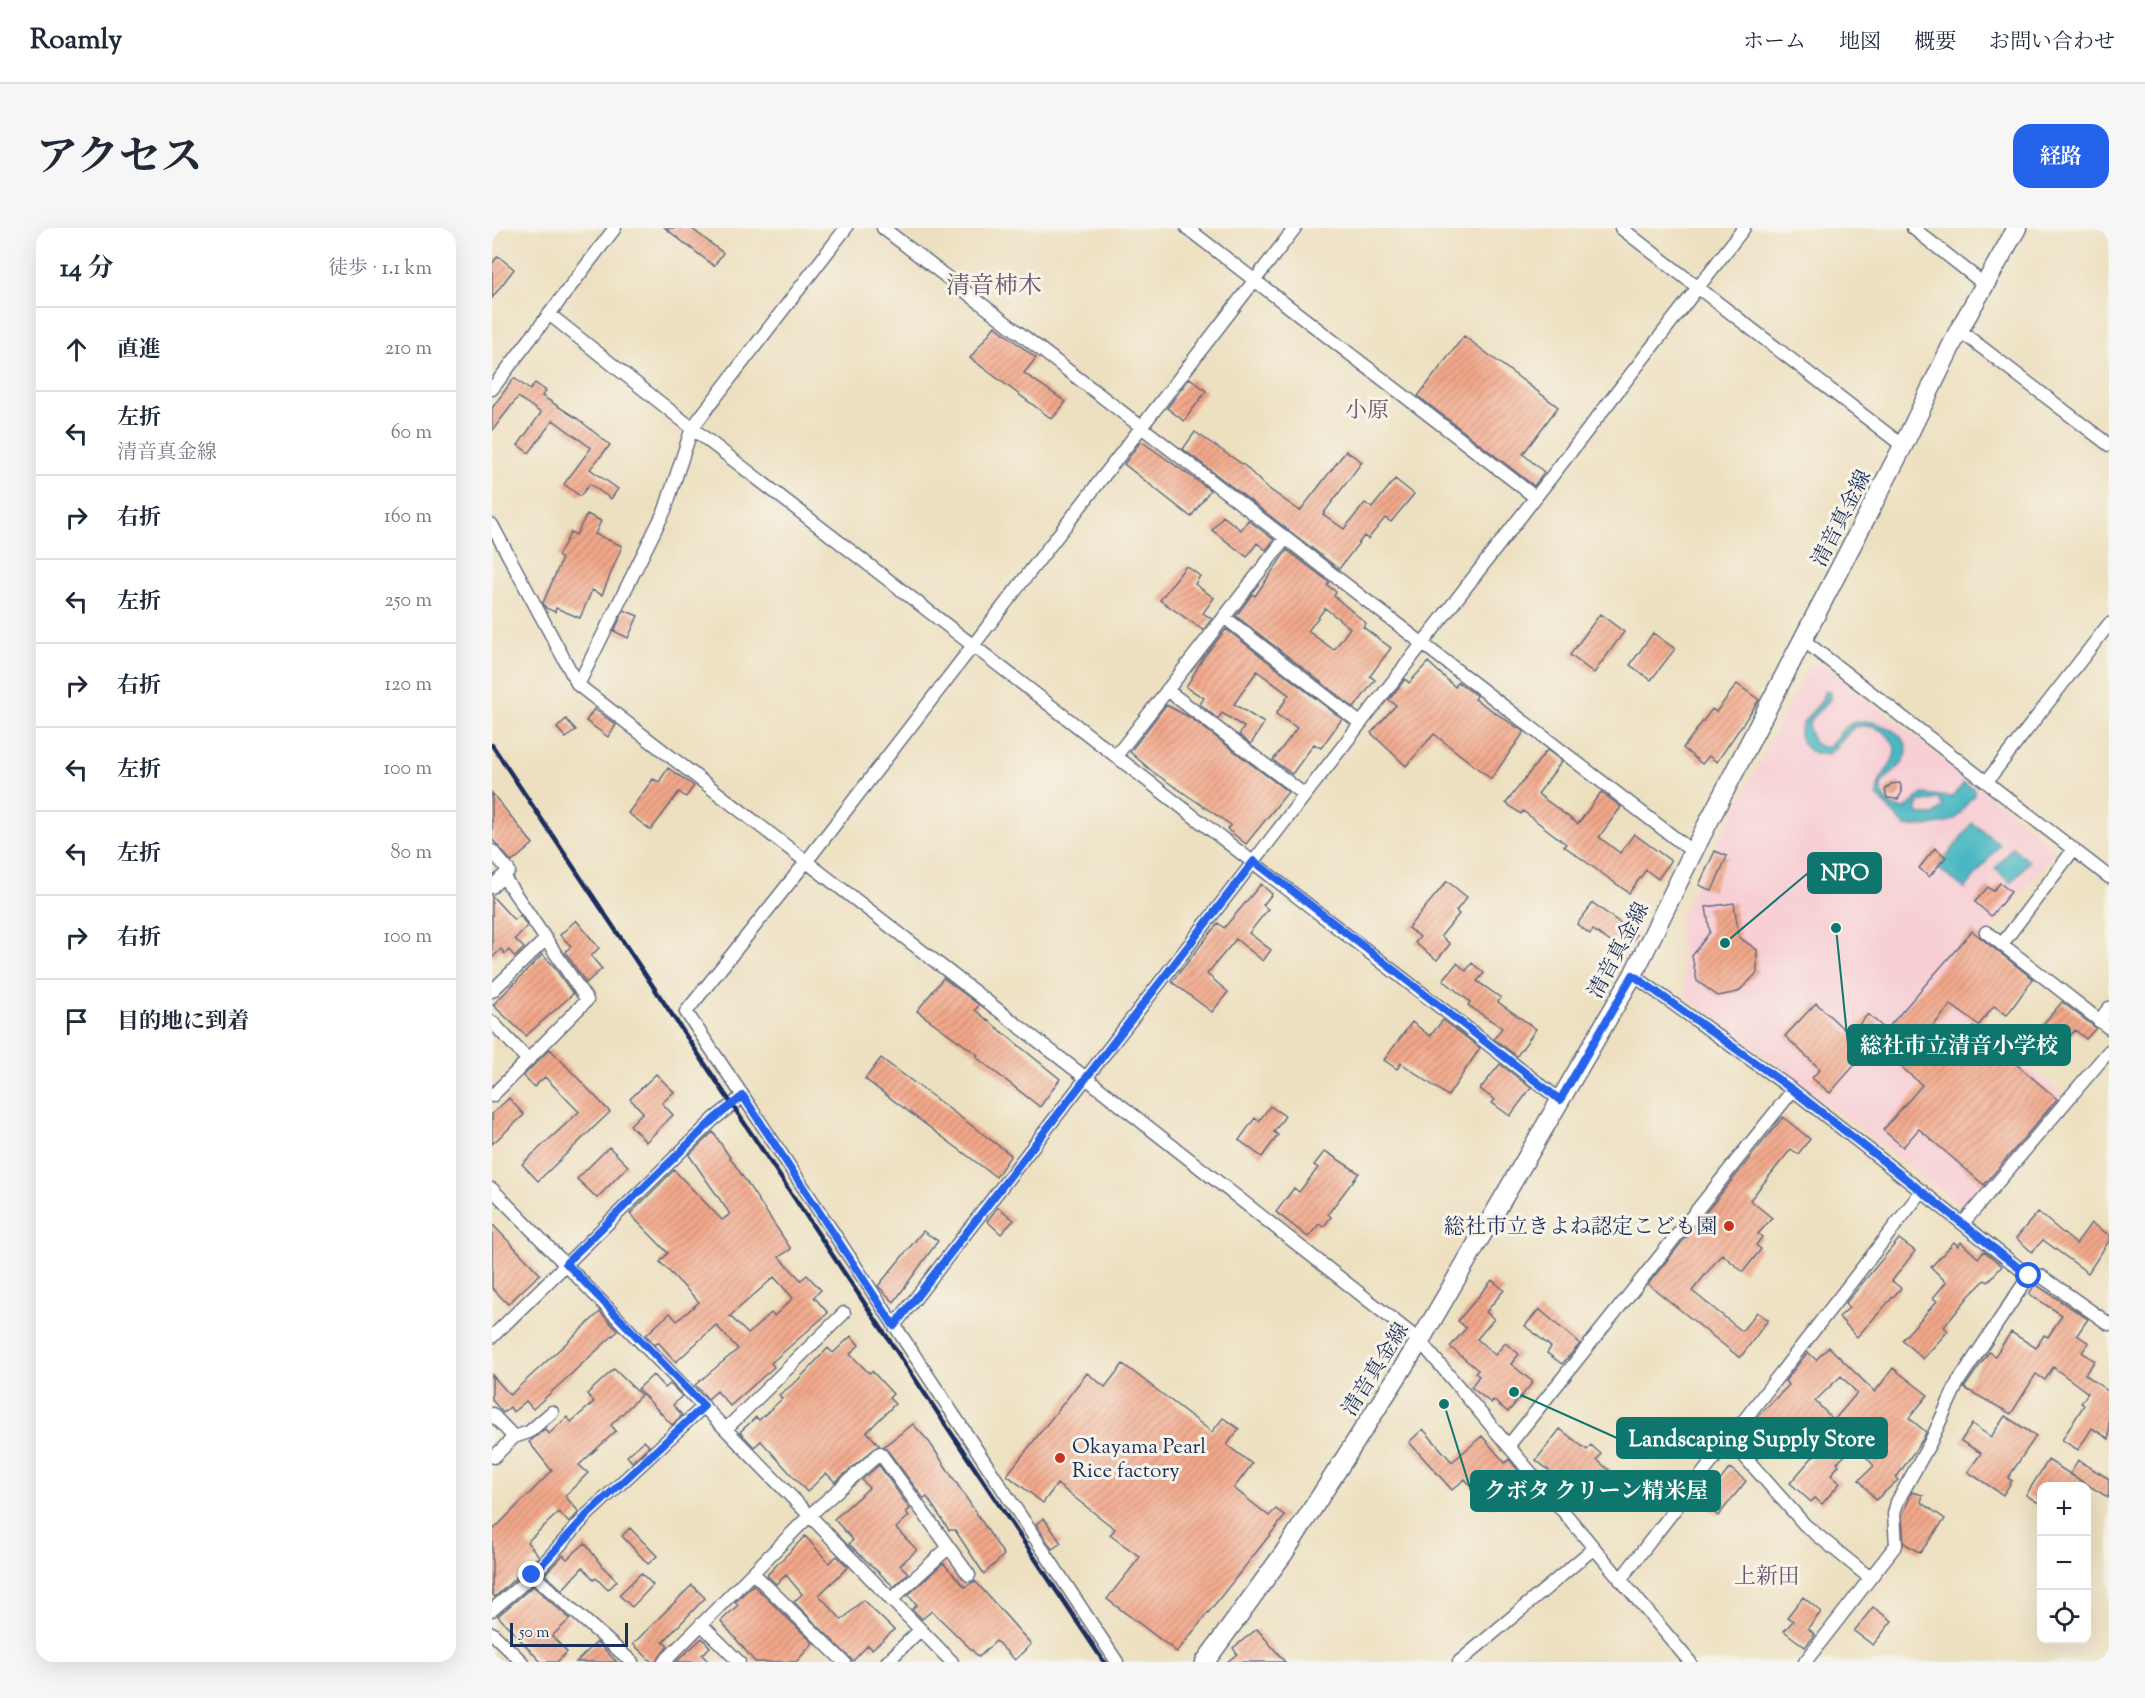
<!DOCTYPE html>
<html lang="ja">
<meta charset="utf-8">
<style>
body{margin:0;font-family:"Sorts Mill Goudy","Noto Serif JP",serif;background:#f6f6f7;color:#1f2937}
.controls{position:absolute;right:18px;bottom:18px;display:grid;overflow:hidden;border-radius:12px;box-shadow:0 6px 24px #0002}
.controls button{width:54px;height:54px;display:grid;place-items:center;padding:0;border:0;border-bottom:2px solid #e0e1e3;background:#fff;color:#1f2937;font:30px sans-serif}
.scale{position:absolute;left:18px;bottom:15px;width:118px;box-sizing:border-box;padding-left:6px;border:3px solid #1b2f5e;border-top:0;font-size:16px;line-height:21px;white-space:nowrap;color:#1b2f5e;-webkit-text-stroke:4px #f7f3e8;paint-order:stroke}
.stop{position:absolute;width:18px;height:18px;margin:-14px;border:4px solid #2563eb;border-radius:50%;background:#fff}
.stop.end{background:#2563eb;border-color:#fff;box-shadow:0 2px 6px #0008}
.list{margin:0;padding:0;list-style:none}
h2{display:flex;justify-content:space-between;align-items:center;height:78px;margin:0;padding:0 24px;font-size:26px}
h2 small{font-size:20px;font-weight:400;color:#747a83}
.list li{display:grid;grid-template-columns:39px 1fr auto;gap:18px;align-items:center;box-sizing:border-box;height:84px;padding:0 24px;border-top:2px solid #e0e1e3}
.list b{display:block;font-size:22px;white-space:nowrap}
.list p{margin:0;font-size:20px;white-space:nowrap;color:#747a83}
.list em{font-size:20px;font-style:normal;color:#747a83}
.icon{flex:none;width:33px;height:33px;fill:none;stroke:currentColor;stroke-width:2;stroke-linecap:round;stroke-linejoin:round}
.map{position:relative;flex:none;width:1617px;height:1434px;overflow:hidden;border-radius:18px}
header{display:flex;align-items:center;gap:36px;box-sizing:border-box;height:84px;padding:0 30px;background:#fff;border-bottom:2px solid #e0e1e3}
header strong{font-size:28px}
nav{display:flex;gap:33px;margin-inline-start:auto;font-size:21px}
.intro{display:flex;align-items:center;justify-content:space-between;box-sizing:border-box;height:144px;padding:0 36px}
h1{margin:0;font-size:42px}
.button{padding:15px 27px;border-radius:18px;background:#2563eb;color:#fff;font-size:21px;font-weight:700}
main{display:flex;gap:36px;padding:0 36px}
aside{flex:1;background:#fff;border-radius:18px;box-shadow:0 6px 24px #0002}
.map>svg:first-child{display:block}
.built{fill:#f7cfd5}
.water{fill:#4ab8c3;stroke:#327490;stroke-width:1.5;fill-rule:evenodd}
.building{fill:url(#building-hatch);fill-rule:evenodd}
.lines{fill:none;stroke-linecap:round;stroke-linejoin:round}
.street-casing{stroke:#646d80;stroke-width:15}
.secondary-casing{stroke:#646d80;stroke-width:21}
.street{stroke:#fff;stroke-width:12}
.secondary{stroke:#fff;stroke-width:18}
.rail{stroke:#1b2f5e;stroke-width:4.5}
.route{stroke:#2563eb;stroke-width:8}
.poi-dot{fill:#c8321e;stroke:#f7f3e8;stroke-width:2}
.labels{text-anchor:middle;stroke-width:6;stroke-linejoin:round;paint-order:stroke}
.street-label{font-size:21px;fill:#1b2f5e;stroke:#f7f3e8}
.poi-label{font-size:21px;fill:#1b2f5e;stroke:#f7f3e8;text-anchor:end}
.neighbourhood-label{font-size:22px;fill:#67596d;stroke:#f7f3e8}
.quarter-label{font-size:24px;fill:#67596d;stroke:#f7f3e8}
.leader{fill:none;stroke:#0f766e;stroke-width:2}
.callout-dot{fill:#0f766e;stroke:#f7f3e8;stroke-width:2}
.callout{fill:#0f766e;stroke:#0f766e;stroke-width:2}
.callout-label{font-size:22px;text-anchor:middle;font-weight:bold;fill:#fff}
</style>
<header>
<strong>Roamly</strong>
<nav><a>ホーム</a><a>地図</a><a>概要</a><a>お問い合わせ</a></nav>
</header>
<div class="intro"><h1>アクセス</h1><a class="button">経路</a></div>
<main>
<aside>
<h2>14 分<small>徒歩 · 1.1 km</small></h2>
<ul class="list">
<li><svg class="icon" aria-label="ahead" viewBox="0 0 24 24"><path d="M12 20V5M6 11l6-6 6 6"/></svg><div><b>直進</b></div><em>210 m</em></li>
<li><svg class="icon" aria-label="left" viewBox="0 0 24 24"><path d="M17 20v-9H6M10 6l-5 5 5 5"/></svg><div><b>左折</b><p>清音真金線</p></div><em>60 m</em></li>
<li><svg class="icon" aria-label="right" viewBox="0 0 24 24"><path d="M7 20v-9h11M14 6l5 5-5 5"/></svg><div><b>右折</b></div><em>160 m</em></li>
<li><svg class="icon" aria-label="left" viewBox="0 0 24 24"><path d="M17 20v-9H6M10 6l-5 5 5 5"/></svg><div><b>左折</b></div><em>250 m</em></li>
<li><svg class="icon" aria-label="right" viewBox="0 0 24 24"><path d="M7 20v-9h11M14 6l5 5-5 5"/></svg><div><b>右折</b></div><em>120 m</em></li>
<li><svg class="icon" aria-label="left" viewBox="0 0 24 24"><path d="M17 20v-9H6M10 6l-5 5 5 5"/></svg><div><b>左折</b></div><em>100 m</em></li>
<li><svg class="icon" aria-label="left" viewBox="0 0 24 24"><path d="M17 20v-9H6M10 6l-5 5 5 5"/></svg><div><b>左折</b></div><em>80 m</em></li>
<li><svg class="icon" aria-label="right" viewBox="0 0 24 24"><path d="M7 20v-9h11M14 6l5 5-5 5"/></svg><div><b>右折</b></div><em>100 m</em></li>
<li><svg class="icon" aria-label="arrive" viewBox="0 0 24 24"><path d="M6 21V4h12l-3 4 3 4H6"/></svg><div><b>目的地に到着</b></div></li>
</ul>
</aside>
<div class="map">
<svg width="1617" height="1434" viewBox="0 0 1617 1434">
<defs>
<pattern id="building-hatch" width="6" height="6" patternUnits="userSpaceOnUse" patternTransform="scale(1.5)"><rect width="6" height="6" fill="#f3a88a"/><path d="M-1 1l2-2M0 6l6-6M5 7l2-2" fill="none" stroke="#c48974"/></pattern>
</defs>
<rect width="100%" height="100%" fill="#f7f3e8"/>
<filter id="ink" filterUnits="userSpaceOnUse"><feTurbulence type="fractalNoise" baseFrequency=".0167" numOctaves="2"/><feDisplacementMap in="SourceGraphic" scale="12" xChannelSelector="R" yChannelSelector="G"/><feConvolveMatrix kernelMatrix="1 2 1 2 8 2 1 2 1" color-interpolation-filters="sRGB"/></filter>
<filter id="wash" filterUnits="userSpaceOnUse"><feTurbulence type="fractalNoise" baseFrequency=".008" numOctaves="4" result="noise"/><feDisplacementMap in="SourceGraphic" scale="24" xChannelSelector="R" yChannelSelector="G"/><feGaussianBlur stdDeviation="1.35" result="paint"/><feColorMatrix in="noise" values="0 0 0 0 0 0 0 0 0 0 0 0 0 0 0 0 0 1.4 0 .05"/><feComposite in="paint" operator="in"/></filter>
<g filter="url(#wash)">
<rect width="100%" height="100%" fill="#ede0c0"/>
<!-- built -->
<path class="built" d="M1331 436 1565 621 1494 709 1509 722 1462 777 1573 869 1479 978 1472 981 1193 768 1186 691 1317 437Z"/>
<!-- water -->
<path class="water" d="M1333 462 1338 465V471C1326 488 1308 488 1322 515L1329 519H1337C1345 510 1351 498 1363 494 1379 489 1417 504 1415 524 1413 537 1397 546 1389 556 1388 570 1399 581 1413 581L1430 566 1460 569 1472 555 1482 561V568C1472 575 1472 583 1464 590 1456 597 1423 600 1413 598L1385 568C1383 544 1419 529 1394 506 1385 498 1373 497 1362 499L1338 525C1329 527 1321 526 1315 520 1297 502 1317 488 1328 475 1331 471 1331 466 1333 462ZM1447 571 1451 579 1442 587H1429L1424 583 1427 575Z
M1480 595 1508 616 1473 661 1446 640Z
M1520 619 1537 633 1519 655 1503 641Z"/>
<g id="blocks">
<!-- building -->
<path class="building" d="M173 0H199L231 25 222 38Z
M6 28 22 41 0 70V36Z
M503 98 544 130 532 145 574 174 560 191 478 130Z
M972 108 1066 179 1031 226 1052 244 1042 258 926 168Z
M22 150 38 162 43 155 54 163 50 168 86 191 118 217 98 241 126 261 119 271 98 256 88 268 72 256 99 220 61 192 37 225 26 217 49 185 26 169 0 203V180Z
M698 150 714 163 692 193 675 180Z
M703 204 753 238 773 258 808 283 854 223 870 234 831 286 852 301 873 275 880 280 903 251 922 266 899 294 893 290 876 311 872 308 847 341 691 221Z
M649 213 718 262 699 289 632 236Z
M95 286 109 293 103 306 130 318 110 367 100 362 88 390 64 380 63 384 54 380 51 375 70 331 66 328 73 315 79 304 84 307Z
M731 288 749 302 756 292 782 312 774 322 765 315 755 329 720 302Z
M795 322 837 354 835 357 844 364 842 368 874 395 871 399 899 420 878 448 883 452 862 480 744 388 760 366 763 368ZM833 380 858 400 842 422 816 403Z
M694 338 708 348 703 356 722 370 711 385 720 391 711 402 668 372Z
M132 382 146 388 136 410 122 403Z
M1108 386 1132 404 1102 445 1078 427Z
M734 401 850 491 829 520 822 516 800 546 781 532 805 500 784 486 797 467 765 443 742 476 772 495 759 516 747 507 752 499 730 485 726 491 708 476 712 470 694 459 711 430Z
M1161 405 1183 421 1159 452 1138 437Z
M936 434 963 459 966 454 985 468 983 471 1032 504 999 551 942 506 914 538 879 505 904 477 897 472 913 451 917 455Z
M1245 456 1267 472 1225 534 1217 528 1210 536 1191 520 1220 481 1224 484Z
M674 477 699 490 796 564 754 616 735 601 739 597 661 544 638 524Z
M102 481 124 497 116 509 94 493Z
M74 491 84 502 74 510 65 500Z
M1055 522 1070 533 1046 566 1086 596 1109 564 1129 579 1107 609 1128 625 1142 606 1179 633 1166 651 1154 642 1137 665 1072 618 1074 616 1031 583 1029 586 1014 575Z
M176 540 202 558 194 569 187 564 159 602 136 585 161 551 167 554Z
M1408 555 1410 564 1406 571 1395 570 1393 562 1399 556Z
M0 565 41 616 20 634 0 611Z
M1443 620 1454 629 1437 649 1427 640Z
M1223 623 1235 628 1220 663 1207 657Z
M955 653 975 669 964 683 967 686 949 708 958 716 945 732 923 715 928 709 916 700Z
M1508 655 1519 664 1499 688 1483 674 1496 659 1501 663Z
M769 656 780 666 771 677 776 681 757 705 779 722 771 733 744 711 715 746 736 764 720 784 680 754 726 695 732 700Z
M0 668 22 692 28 687 35 698 23 711 32 720 23 729 17 722 13 726 9 721 0 730Z
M1101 675 1144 707 1133 724 1101 702 1098 706 1085 696Z
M1242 675 1247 709 1265 722V745L1246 764 1226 768 1205 753 1200 728 1218 704 1214 679Z
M84 692 107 720 99 728 110 741 94 755 73 724 79 718 68 707Z
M1480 703 1541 751 1515 787 1502 778 1487 797 1459 777 1429 812 1452 833 1481 799 1565 871 1492 957 1427 901 1411 919 1391 902 1430 857 1382 815 1338 865 1320 850 1328 841 1293 808 1324 775 1358 807 1376 786 1394 802Z
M50 727 60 736 81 766 34 808 1 777Z
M965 735 974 743 980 735 992 745 985 753 1009 770 1006 774 1044 801 1025 828 1002 811 1010 800 976 777 978 774 951 752Z
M451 750 487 777 483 782 568 851 548 879 484 829 486 827 425 783Z
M1570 774 1604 800 1594 811 1583 802 1564 825 1549 813 1554 807 1547 801Z
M951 792 988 820 956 868 909 835 905 841 892 832 920 794 938 808Z
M58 821 118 884 46 953 30 936 87 884 53 849 42 859 31 848Z
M389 830 519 927 504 949 373 851Z
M1008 836 1039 860 1018 888 1000 875 1003 872 988 861Z
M164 846 182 864 170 875 181 887 154 914 138 897 151 884 138 871Z
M17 870 32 887 0 916V886Z
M778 878 793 888 782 904 786 907 770 929 747 912 763 890 767 893Z
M1291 889 1318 911 1306 926 1299 921 1258 972 1280 990 1266 1006 1270 1009 1264 1017 1269 1021 1251 1044 1230 1026 1200 1063 1250 1103 1265 1084 1276 1092 1248 1130 1156 1056Z
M221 904 299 1021 287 1029 309 1052 315 1047 329 1062 322 1069 336 1085 279 1135 282 1139 238 1178 225 1163 216 1171 203 1157 246 1121 224 1097 184 1134 166 1114 163 1117 154 1107 178 1085 185 1093 207 1074 168 1034 176 1025 138 986 182 942 230 992 238 986 197 927ZM282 1049 301 1070 282 1088 279 1085 256 1106 238 1088Z
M117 919 136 938 105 970 85 951Z
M833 923 867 945 836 986 839 989 831 999 827 996 816 1009 784 984 802 960 807 964 826 940 822 937Z
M506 979 522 992 509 1006 495 993Z
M1546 984 1584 1016 1599 995 1617 1007V1013L1596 1045 1551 1012 1540 1024 1524 1010Z
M0 996 48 1046 16 1076 0 1060Z
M431 1003 446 1013 402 1074 386 1058Z
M1407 1011 1423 1023 1400 1053 1409 1060 1365 1109 1347 1089 1357 1080 1353 1076Z
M1462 1014 1466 1018 1469 1014 1486 1030 1492 1023 1510 1038 1496 1054 1493 1052 1477 1068 1452 1099 1456 1103 1431 1131 1410 1112 1445 1073 1441 1070 1454 1054 1439 1039Z
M1000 1052 1012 1062 994 1084 1002 1091 985 1111 1003 1127 1013 1115 1027 1126 1019 1136 1041 1154 1016 1184 1001 1172 999 1175 979 1159 987 1148 983 1145 986 1142 958 1119 974 1100 966 1093Z
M1543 1056 1596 1091 1585 1107 1597 1115 1590 1124 1603 1133 1593 1146 1617 1164V1211L1600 1200 1586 1222 1570 1212 1592 1177 1589 1175 1596 1165 1561 1139 1553 1152 1544 1146 1519 1186 1472 1160 1497 1124 1503 1128 1519 1104 1544 1120 1552 1107 1556 1109 1570 1087 1537 1066Z
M1047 1081 1088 1116 1070 1136 1055 1125 1059 1119 1033 1098Z
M108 1084 126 1103 41 1181 34 1173 21 1184 18 1179 11 1185 0 1172V1147L18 1167Z
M359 1108 367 1117 358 1126 377 1145 380 1143 401 1166 397 1170 403 1176 375 1204 387 1217 343 1254 334 1245 315 1264 269 1213 262 1219 248 1204 264 1189 267 1192 290 1171 287 1167 305 1153 336 1120 341 1125Z
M1337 1119 1383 1164 1401 1140 1436 1167 1417 1190 1434 1204 1431 1211 1404 1250 1406 1252 1384 1272 1367 1252 1382 1238 1364 1217 1345 1235 1347 1237 1339 1247 1348 1255 1330 1276 1323 1270 1319 1274 1298 1255 1338 1209 1317 1191 1303 1205 1296 1199 1265 1231 1249 1212 1268 1186 1297 1157 1293 1153 1312 1129 1316 1124 1324 1132ZM1349 1148 1365 1165 1342 1192 1323 1173Z
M631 1136 720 1204 731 1190 747 1201 735 1217 760 1236 742 1260 777 1288 784 1281 793 1288 685 1424 615 1371 648 1329 618 1307 623 1301 565 1256 551 1275 515 1247 595 1145 613 1159Z
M122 1141 149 1167 119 1197 124 1203 87 1237 96 1245 73 1268 87 1284 77 1295 67 1284 35 1314 47 1328 3 1369 0 1366V1303L60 1243 37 1214 53 1201 57 1206 75 1189 79 1194 102 1174 95 1166Z
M161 1147 173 1160 178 1156 190 1168 181 1177 190 1187 180 1197 146 1161Z
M1513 1188 1544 1208 1516 1250 1520 1253 1511 1267 1476 1244 1489 1225 1469 1213 1480 1196 1499 1209Z
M421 1196 438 1215 512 1327 492 1346 463 1302H457L435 1269 432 1271 392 1218Z
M931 1201 960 1234 990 1208 1013 1235 1017 1231 1033 1251 999 1281 973 1251 960 1262 917 1214Z
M1068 1201 1095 1222 1099 1217 1109 1226 1105 1232 1122 1246 1095 1281 1073 1264 1078 1259 1044 1232Z
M152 1213 157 1218 140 1234 135 1228Z
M1556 1232 1597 1258H1550V1276L1545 1274 1534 1267Z
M1586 1232 1617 1251V1270L1578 1246Z
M387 1237 418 1281 414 1284 417 1288 404 1300 425 1322 408 1337 416 1345 402 1359 357 1316 361 1312 342 1291 377 1260 370 1252Z
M1238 1240 1254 1253 1226 1288 1210 1275Z
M1420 1264 1431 1267 1429 1274 1453 1291 1428 1325 1412 1315 1410 1289Z
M552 1290 569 1315 560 1321 544 1296Z
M138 1300 165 1328 156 1336 130 1308Z
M313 1308 337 1335 345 1328 356 1339 327 1367 350 1392 371 1372 402 1402 380 1421 376 1417 361 1433 302 1374 310 1366 294 1347 284 1356 275 1347Z
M93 1315 110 1338 125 1353 116 1362 104 1350 102 1352 91 1339 70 1362 53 1346 71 1327 75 1331Z
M451 1335 473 1359 483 1353 539 1416 523 1432 504 1413 487 1429 440 1383 430 1391 420 1381 425 1377 416 1367Z
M149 1345 161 1357 140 1379 127 1367Z
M200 1357 213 1370 171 1414 176 1418 164 1434H160L141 1416Z
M261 1357 321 1415 304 1434H263L229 1393 246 1377 243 1374Z
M41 1358 78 1391 60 1408 75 1424 65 1434H49L6 1388Z
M1311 1369 1329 1384 1316 1400 1323 1407 1313 1419 1292 1403 1301 1393 1295 1389Z
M1381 1379 1400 1393 1381 1417 1362 1403Z
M765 1401 793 1434H735L745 1426 741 1420Z
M210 1410 218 1419 210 1427 217 1434H184Z
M105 1414 125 1434H84Z"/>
</g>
</g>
<g filter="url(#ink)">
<use href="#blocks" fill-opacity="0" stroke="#646d80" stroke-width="1.5"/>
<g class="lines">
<!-- street casing -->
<g class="street-casing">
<path id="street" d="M391 0 1201 624
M695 0 1043 269
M1129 0 1411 218
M1421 0 1492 56
M57 86 200 200 1068 872
M1467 102 1617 217
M0 161 123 0
M0 297 86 457 594 850 928 1113 1198 1434
M732 389 868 495
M1311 412 1617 649
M86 457 173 282 200 200 354 0
M675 462 813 567
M624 528 793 311
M1495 553 1617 396
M0 623 17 643 11 648
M0 659 11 648 95 772 0 868
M1494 704 1617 800
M1510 716 1582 621
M1141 747 1301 862 1537 1048H1549L1617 1096
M0 763 54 711
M1607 793 1617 780
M0 794 36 832
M251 868 625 1434
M0 961 460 1434
M1471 995 1617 823
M402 1098 1252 0
M0 1109 222 891 251 868 194 784 314 634 803 0
M0 1186 22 1209 2 1229
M235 1200 352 1085
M22 1209 37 1204 60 1184
M1237 1211 1313 1297 1378 1350
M1017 1217 1301 862
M261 1345 352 1434
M41 1347 140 1434
M1128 1352 1430 963
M399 1372 456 1320
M0 1382 41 1347 96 1286 212 1178
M209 1396 247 1434
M0 1405 30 1434
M172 1434 319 1286 388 1225 477 1347
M395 1434 428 1402
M967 1434 1102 1320
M1313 1434 1404 1317 1402 1286 1405 1274 1438 1215 1466 1154 1537 1048"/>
</g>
<!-- secondary casing -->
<g class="secondary-casing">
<path id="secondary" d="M713 1434 792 1325 928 1113 1141 747 1201 624 1411 218 1467 102 1525 0"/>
</g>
<!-- street -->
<use href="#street" class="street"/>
<!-- secondary -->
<use href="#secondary" class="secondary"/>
<!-- rail -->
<path class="rail" d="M0 517 612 1434"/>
</g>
</g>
<g class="lines" filter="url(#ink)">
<!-- route -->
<path class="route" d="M40 1347 96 1286 212 1178 74 1035 222 891 251 868 402 1098 762 633 1068 872 1141 747 1301 862 1537 1048"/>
</g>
<!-- markers -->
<g class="poi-dot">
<circle cx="1237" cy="998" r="6"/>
<circle cx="568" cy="1230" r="6"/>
</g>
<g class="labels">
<!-- street labels -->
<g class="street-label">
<text transform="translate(1349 290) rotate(-63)" y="7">清音真金線</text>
<text transform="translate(1126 722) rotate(-62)" y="7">清音真金線</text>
<text transform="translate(883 1141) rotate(-58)" y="7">清音真金線</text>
</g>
<!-- poi labels -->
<g class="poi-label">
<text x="1225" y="1005">総社市立きよね認定こども園</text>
<text x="580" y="1225" text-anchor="start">Okayama Pearl<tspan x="580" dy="24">Rice factory</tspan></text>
</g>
<!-- neighbourhood labels -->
<g class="neighbourhood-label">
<text x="875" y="189">小原</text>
<text x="1275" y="1355">上新田</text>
</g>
<!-- quarter labels -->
<g class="quarter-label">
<text x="502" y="65">清音柿木</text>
</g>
</g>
<!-- callouts -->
<path class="leader" d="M1233 715L1316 645M1344 700L1356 817M1022 1164L1125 1210M952 1176L979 1263"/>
<g class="callout-dot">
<circle cx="1233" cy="715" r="6"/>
<circle cx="1344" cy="700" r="6"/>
<circle cx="1022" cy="1164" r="6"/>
<circle cx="952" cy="1176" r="6"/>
</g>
<g class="callout">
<rect x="1316" y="625" width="73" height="40" rx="6"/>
<rect x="1356" y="797" width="222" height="40" rx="6"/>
<rect x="1125" y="1190" width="270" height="40" rx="6"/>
<rect x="979" y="1243" width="249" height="40" rx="6"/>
</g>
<g class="callout-label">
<text x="1353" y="652">NPO</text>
<text x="1467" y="825">総社市立清音小学校</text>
<text x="1260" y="1218">Landscaping Supply Store</text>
<text x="1104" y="1270">クボタ クリーン精米屋</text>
</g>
</svg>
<div class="controls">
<button>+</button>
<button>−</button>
<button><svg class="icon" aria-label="locate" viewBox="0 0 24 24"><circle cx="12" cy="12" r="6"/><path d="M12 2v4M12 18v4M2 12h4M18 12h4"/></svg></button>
</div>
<div class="scale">50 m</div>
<div class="stop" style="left:1537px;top:1048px"></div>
<div class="stop end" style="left:40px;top:1347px"></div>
</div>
</main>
